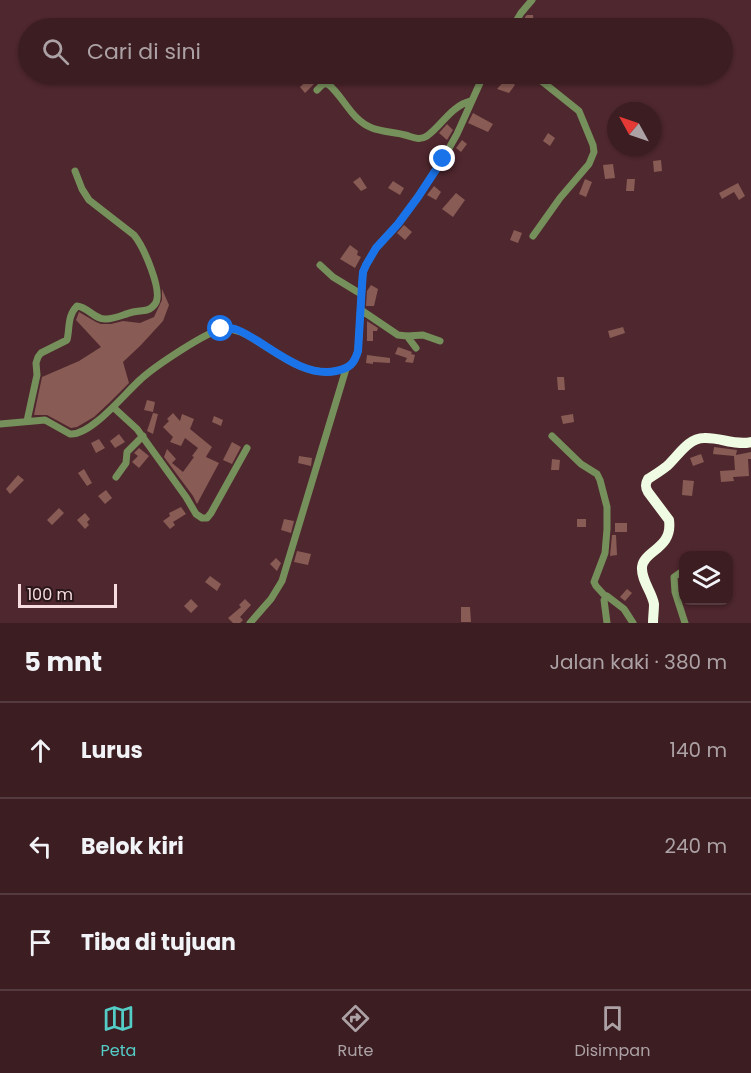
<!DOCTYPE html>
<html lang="id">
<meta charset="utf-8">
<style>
body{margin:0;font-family:Poppins,sans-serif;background:#42262a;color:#f1f3f6}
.controls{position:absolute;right:18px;bottom:18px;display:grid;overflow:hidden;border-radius:12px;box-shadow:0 2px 4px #0004}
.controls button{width:54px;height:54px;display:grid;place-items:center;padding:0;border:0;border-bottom:2px solid #543b40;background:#3b1d22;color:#f1f3f6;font:30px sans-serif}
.compass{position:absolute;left:607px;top:102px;width:54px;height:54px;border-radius:50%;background:#3b1d22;box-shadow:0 2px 4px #0004;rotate:310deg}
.scale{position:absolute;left:18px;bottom:15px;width:99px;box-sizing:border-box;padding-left:6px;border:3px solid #f7dcdf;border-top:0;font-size:16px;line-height:21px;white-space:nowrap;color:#f7dcdf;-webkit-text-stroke:4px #291619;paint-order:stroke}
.stop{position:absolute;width:18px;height:18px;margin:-14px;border:4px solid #1a73e8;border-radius:50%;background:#fff}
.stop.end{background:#1a73e8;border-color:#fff;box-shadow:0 2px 6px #0008}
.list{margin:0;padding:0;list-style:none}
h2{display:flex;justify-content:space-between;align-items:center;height:78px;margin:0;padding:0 24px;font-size:26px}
h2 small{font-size:20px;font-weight:400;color:#aca2a5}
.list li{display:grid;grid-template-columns:39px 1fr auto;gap:18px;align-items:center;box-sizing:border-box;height:96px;padding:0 24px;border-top:2px solid #543b40}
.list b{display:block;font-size:22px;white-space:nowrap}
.list em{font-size:20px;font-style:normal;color:#aca2a5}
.icon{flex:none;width:33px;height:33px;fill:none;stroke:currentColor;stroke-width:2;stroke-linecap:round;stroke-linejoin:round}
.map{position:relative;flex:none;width:751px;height:623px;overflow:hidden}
.search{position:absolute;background:#3b1d22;box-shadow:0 2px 4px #0004;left:18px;right:18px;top:18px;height:66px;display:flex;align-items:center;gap:15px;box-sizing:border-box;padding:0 21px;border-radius:33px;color:#aca2a5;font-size:22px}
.sheet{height:366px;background:#3b1d22}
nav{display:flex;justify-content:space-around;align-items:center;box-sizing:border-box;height:84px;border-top:2px solid #543b40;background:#3b1d22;font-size:16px;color:#aca2a5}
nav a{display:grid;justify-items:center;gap:3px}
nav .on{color:#54cdc7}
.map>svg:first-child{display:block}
.building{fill:#885c54}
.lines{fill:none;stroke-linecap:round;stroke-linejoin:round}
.minor{stroke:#76905c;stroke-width:7}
.highway{stroke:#effce3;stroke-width:10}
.route{stroke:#1a73e8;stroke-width:8}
</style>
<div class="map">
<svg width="751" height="623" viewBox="0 0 751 623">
<rect width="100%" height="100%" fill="#4f272e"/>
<!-- building -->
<path class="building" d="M527 15H533L534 26H525V17Z
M484 19 497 28H477Z
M310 78 315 83 305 93 300 87Z
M507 78 515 85 509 93 497 89Z
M473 113 493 124 488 132 468 123Z
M447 124 453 130 447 140 439 133Z
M548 133 555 138 550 146 543 141Z
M462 140 467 144 461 152 456 148Z
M661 160 662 171 654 172 653 161Z
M613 164 615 178 605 179 603 165Z
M360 177 367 188 361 191 353 182Z
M585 179 592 182 586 197 579 194Z
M627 179H635L634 191H626Z
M393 181 404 188 400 195 388 188Z
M738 183 745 196 739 200 734 192 722 199 719 193Z
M434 186 441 192 436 200 427 195Z
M456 193 465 200 453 217 442 209Z
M404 225 412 232 405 240 397 233Z
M514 230 522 233 518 243 510 240Z
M350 245 358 251 357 255 361 257 355 268 340 259Z
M371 285 378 289 374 306H366L367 291Z
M162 289 169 305 163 321 141 345 123 362 129 383 109 403 94 417 77 427 71 428 47 415H34L42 377 79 361 101 347 76 320 79 312 96 322 101 324H111L123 321 140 323 154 317 162 300Z
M367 321 378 328 377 331H373V341H367Z
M623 327 625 333 610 338 608 331Z
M398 347 412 352 411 354 415 355 413 363 405 362 407 358 395 354Z
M367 355 390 358V363L373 362V364L366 363Z
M557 377H564L565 390H558Z
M147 400 155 402 153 412 144 410Z
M153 413 158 414 153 434 147 431Z
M173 413 180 421 182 414 194 419 190 429 212 447 207 455 206 457 219 463 197 504 193 496 164 457 167 449 176 459 172 463 183 472 194 457 192 456 198 448 185 438 181 446 170 442 173 437 163 427 169 421 167 419Z
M573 414 574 422 563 424 561 416Z
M214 416 223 420 221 426 212 422Z
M119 434 125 442 115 448 110 441Z
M99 439 105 448 96 453 91 443Z
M232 442 241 447 232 464 223 460Z
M714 447 737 450 736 455 751 452V459H748L749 476 733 477 734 481 721 482 720 471 735 470 734 456 713 454Z
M139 448 149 456 139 468 132 462 138 456 134 453Z
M701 454 704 462 693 466 690 458Z
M299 456 312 458 311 466 298 463Z
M552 459 560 460 559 470H551Z
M84 469 92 483 87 486 78 473Z
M18 475 24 480 10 494 6 489Z
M683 480 694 481 692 496 682 495Z
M106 490 112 498 105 504 98 496Z
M181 507 186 514 173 522 175 525 170 529 163 521 170 516 169 513Z
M59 508 64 513 52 525 47 520Z
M85 513 90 519 87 522 89 525 85 529 77 520Z
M284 519 294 521 291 533 281 530Z
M577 519H586V527H577Z
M615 523H627V532H615Z
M612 535H616L617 555 610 556Z
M297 551 311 554 308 565 294 562Z
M276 558 281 563 277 571 270 564Z
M210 576 221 584 217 591 205 582Z
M627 589 632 593 625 601 620 597Z
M191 599 198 606 191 613 184 606Z
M245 599 251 605 240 617 243 620 240 623H233L228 618 241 607 239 605Z
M461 607H470L471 622H461Z"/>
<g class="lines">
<!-- minor -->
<path class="minor" d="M512 28 521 13 532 0
M317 90 323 84H328C344 97 351 120 372 128 382 132 394 132 405 135 413 137 419 141 427 136 443 124 451 106 471 101
M533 236 560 198 589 164 594 152 593 145 579 111 539 79 536 74
M320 265 333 277 361 294
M361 310 398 335 407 336 423 335 440 341
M407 336 416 348
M113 407 137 429 186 497 196 514 202 518H207L211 513 247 448
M27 421 37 375 36 363 38 357 41 353 67 340C70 328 67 316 77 306 88 307 95 320 106 319 116 319 124 314 133 312 138 311 143 311 147 310 150 309 153 307 155 304 164 292 143 246 134 235L89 200 82 189 75 171
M0 424 45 420 70 434C91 436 125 393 141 379 154 367 207 331 223 329 236 328 246 334 257 341 280 355 307 377 336 371 350 368 354 364 358 351L362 285 363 272 366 265 376 248 398 224 418 197 443 159 457 134 484 74
M552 436 581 464 597 474 600 480 607 507V529L605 553 594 582 596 586 606 597
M116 477 126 463 127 452 143 436
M684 570 674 577 675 592 685 623
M250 623 271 599 282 581 346 369
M607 623 604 600 607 596 624 609 633 623"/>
<!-- highway -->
<path class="highway" d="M653 623C653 617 654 610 654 604 652 592 641 580 642 567 644 550 673 549 669 520L648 492C645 487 645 484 648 479 654 475 661 471 667 466 678 456 688 438 704 438 720 437 735 446 751 442"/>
</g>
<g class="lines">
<!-- route -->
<path class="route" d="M221 329C225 329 231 328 235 329 242 331 249 336 256 340 279 354 307 377 336 371 350 368 354 364 358 351L362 285 363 272 366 265 376 248 398 224 418 197 443 159"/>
</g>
</svg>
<div class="controls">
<button><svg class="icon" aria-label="layers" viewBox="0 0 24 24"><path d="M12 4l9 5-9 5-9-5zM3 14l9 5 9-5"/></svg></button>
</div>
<svg class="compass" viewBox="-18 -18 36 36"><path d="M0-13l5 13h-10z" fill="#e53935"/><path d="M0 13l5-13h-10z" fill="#aca2a5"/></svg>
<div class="scale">100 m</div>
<div class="stop" style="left:221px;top:329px"></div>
<div class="stop end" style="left:443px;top:159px"></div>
<div class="search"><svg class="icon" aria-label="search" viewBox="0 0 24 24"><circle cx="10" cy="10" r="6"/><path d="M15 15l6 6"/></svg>Cari di sini</div>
</div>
<section class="sheet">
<h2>5 mnt<small>Jalan kaki · 380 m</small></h2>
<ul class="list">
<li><svg class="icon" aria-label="ahead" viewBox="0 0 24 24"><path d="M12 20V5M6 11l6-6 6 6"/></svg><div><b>Lurus</b></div><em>140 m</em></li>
<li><svg class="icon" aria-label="left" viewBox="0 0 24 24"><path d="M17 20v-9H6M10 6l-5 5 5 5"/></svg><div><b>Belok kiri</b></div><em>240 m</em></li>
<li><svg class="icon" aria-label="arrive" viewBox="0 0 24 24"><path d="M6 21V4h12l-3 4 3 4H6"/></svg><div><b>Tiba di tujuan</b></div></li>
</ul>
</section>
<nav>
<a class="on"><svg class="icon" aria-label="map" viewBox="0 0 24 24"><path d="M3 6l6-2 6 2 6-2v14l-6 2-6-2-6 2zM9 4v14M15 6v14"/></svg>Peta</a>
<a><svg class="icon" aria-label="directions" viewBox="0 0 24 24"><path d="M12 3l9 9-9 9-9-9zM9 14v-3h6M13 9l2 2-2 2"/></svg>Rute</a>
<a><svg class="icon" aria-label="saved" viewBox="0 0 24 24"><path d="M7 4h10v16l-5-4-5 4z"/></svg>Disimpan</a>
</nav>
